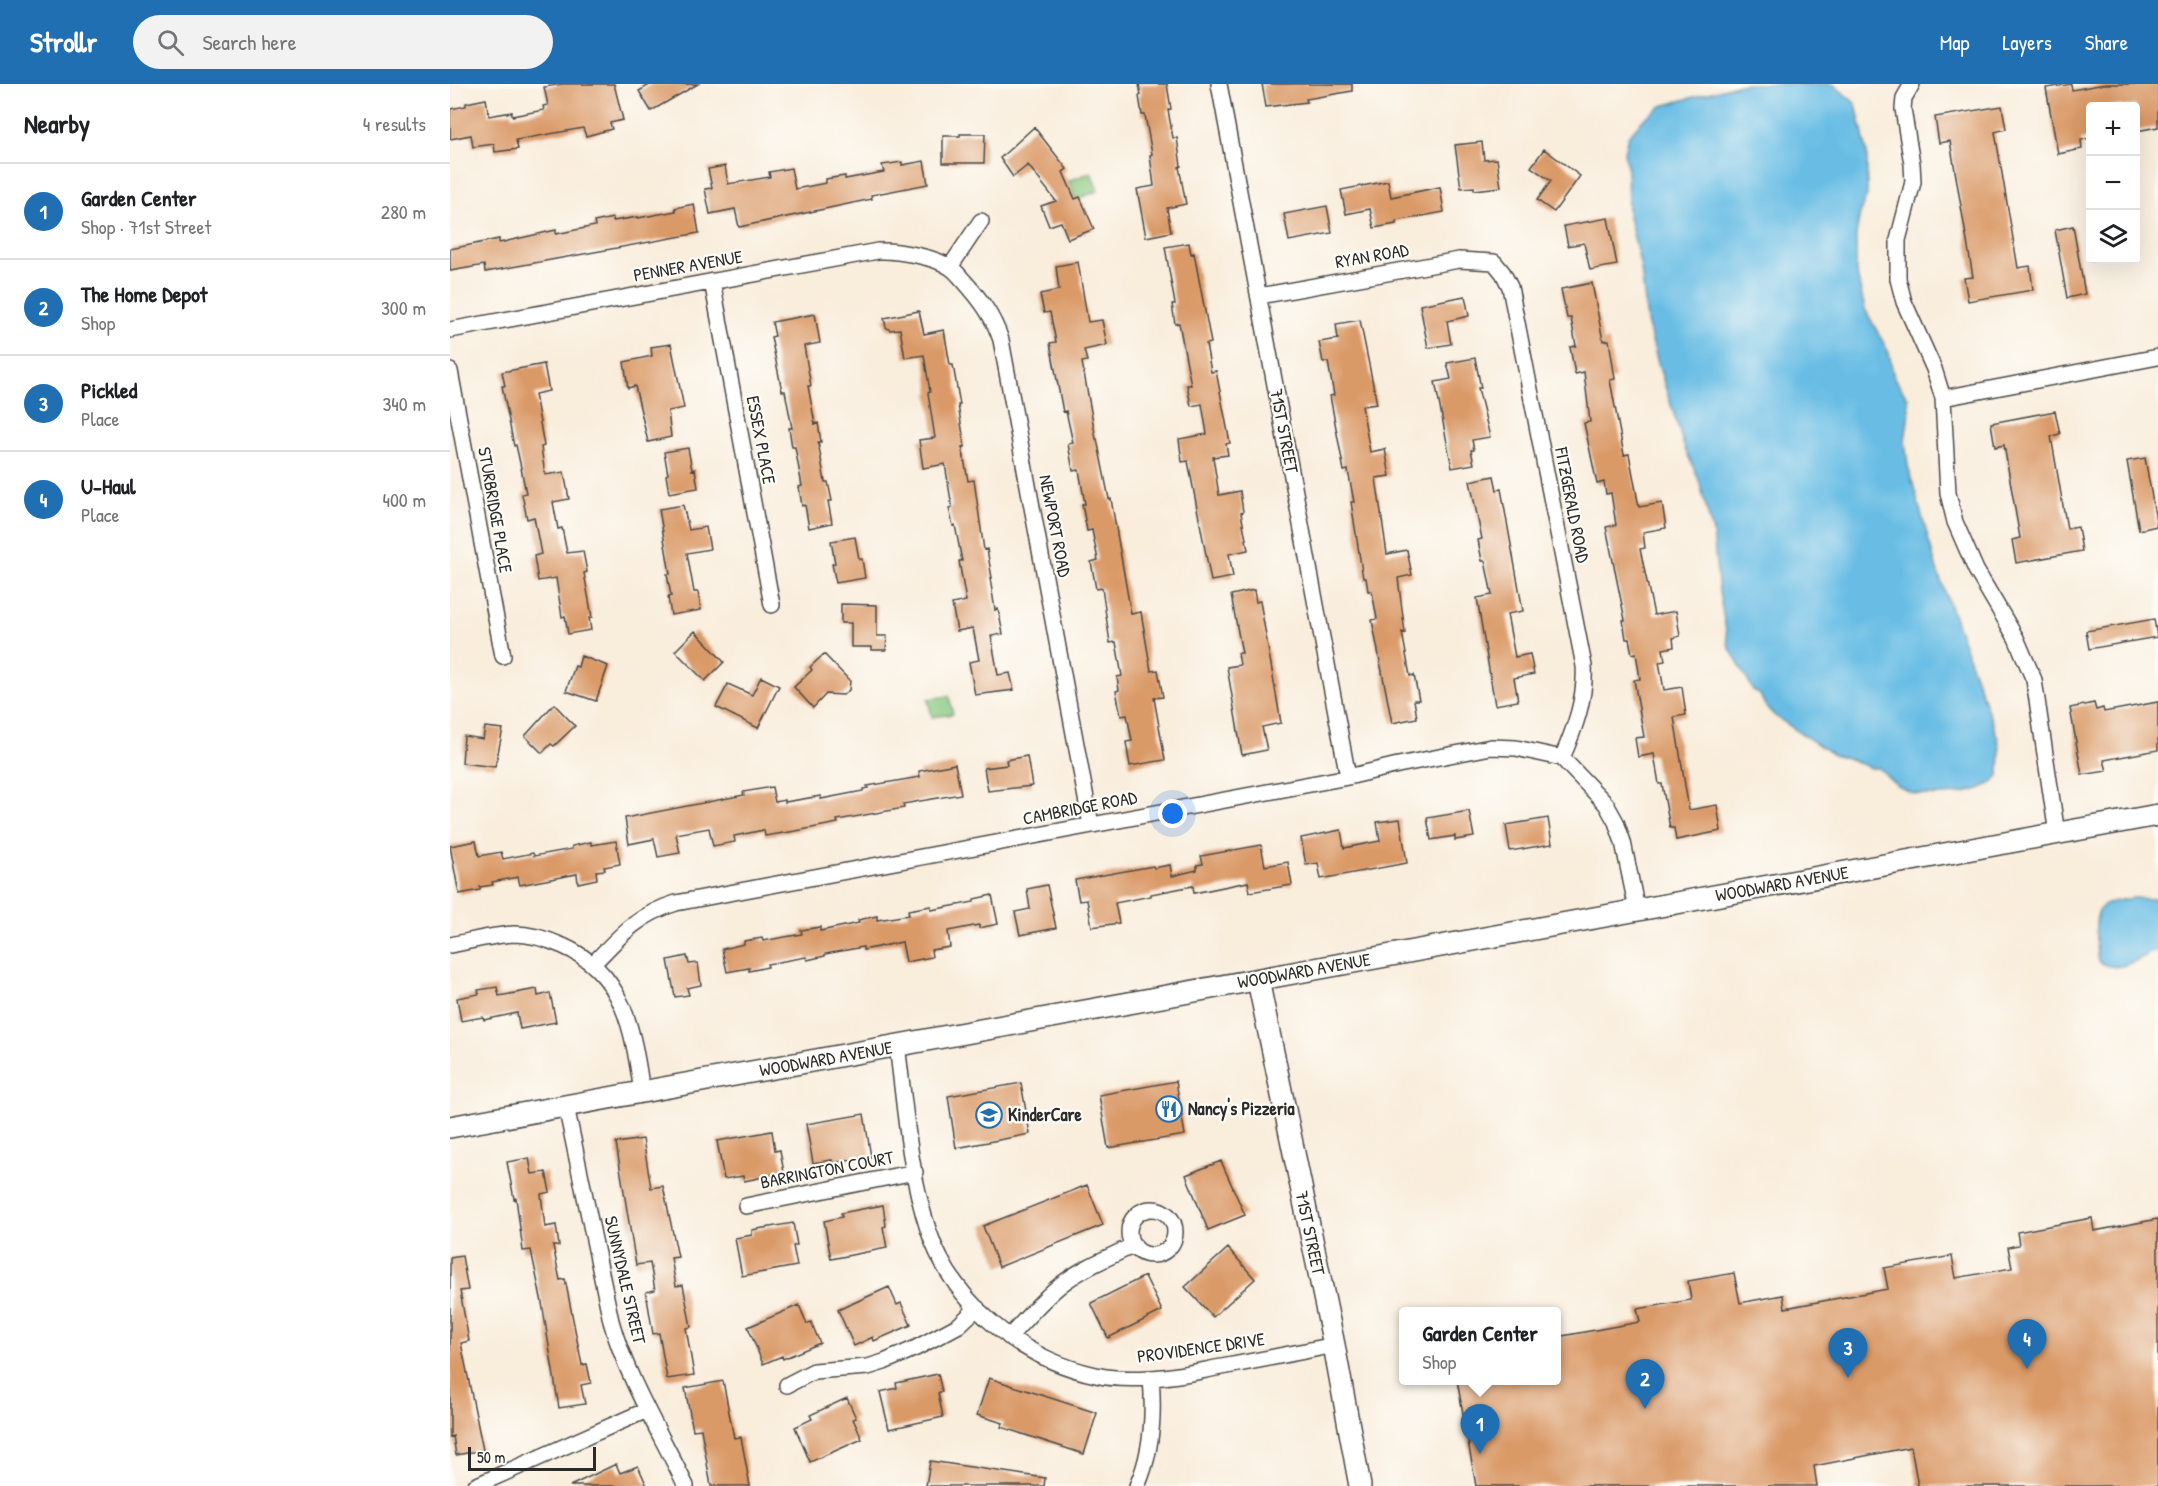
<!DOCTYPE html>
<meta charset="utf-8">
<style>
body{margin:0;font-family:"Patrick Hand",sans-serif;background:#f2f2f2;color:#202124}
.controls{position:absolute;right:18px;top:18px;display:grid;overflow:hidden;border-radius:6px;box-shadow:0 6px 24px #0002}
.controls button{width:54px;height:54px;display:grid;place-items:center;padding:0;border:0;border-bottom:2px solid #e0e0e0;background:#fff;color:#202124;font:30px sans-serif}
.scale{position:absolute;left:18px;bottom:15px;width:128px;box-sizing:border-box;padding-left:6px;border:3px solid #2b2b2b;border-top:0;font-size:16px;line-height:21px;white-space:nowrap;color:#2b2b2b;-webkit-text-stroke:4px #fdfcf7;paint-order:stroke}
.you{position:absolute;left:723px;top:730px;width:21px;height:21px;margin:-15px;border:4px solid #fff;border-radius:50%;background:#1a73e8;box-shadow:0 0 0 9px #1a73e833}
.badge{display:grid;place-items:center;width:39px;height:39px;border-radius:50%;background:#1f6fb2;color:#fff;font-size:20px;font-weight:700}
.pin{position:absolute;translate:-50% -50px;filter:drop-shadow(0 2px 3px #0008)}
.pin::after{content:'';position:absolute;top:32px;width:21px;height:18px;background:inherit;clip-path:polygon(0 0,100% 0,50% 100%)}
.popup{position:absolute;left:949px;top:1223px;width:162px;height:78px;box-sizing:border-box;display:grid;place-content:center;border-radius:6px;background:#fff;filter:drop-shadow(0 2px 4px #0005);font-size:20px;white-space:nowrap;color:#757577}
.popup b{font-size:22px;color:#202124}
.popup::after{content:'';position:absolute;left:50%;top:100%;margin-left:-12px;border:12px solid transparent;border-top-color:#fff}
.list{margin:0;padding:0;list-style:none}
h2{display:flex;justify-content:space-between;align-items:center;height:78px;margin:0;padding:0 24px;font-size:26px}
h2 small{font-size:20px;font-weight:400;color:#757577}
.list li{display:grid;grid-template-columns:39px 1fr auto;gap:18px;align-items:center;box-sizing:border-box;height:96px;padding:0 24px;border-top:2px solid #e0e0e0}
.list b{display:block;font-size:22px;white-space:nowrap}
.list p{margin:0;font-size:20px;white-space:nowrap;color:#757577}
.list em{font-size:20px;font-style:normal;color:#757577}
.icon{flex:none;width:33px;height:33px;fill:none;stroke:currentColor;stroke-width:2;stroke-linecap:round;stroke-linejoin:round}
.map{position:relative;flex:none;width:1708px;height:1402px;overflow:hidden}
header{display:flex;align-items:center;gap:36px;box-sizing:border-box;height:84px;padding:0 30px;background:#1f6fb2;color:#fff}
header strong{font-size:28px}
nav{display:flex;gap:33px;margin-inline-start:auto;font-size:21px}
.search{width:420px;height:54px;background:#f2f2f2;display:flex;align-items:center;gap:15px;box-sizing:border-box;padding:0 21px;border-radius:33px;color:#757577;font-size:22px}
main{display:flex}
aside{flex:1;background:#fff}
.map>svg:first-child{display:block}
.green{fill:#89c981;stroke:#5a7a56;stroke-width:1.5}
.water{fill:#69bde5;stroke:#4a7488;stroke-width:1.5}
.building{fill:#da9a68}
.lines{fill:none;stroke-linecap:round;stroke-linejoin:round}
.street-casing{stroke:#4a4846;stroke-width:18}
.secondary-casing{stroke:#4a4846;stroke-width:24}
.street{stroke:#fff;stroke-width:15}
.secondary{stroke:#fff;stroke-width:21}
.labels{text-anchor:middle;stroke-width:4.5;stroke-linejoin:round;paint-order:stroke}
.street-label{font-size:18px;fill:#2b2b2b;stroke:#fdfcf7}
.poi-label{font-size:18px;font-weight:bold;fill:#2b2b2b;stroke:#fdfcf7;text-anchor:start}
</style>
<header>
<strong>Strollr</strong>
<div class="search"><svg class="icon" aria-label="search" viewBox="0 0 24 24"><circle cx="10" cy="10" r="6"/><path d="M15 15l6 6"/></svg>Search here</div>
<nav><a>Map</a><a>Layers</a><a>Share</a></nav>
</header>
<main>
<aside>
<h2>Nearby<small>4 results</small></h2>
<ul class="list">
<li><span class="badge">1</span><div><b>Garden Center</b><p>Shop · 71st Street</p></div><em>280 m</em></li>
<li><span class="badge">2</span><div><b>The Home Depot</b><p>Shop</p></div><em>300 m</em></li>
<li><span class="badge">3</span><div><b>Pickled</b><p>Place</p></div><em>340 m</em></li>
<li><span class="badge">4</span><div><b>U-Haul</b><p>Place</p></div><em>400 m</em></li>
</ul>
</aside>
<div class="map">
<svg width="1708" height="1402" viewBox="0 0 1708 1402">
<rect width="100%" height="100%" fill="#fdfcf7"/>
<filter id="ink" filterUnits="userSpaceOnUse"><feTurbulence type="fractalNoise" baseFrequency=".0167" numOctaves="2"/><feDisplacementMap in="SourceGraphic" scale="12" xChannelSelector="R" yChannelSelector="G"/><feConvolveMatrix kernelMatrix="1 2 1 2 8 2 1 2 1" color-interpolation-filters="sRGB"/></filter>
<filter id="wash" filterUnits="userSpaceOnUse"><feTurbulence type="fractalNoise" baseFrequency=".008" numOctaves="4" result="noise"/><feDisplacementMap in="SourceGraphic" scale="24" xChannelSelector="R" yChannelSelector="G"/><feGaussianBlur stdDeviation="1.35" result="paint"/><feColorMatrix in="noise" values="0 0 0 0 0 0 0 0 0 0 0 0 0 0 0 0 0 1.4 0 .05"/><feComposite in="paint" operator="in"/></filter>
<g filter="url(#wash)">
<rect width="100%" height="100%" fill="#f9eddc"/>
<!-- green -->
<path class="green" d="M641 88 648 107 626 115 619 97Z
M499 612 503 630 482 633 478 615Z"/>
<!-- water -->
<path class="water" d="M1290 0H1378L1384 1 1406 20 1417 69V111L1410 129 1406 151V187L1415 225 1439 269 1444 294 1458 314 1459 328 1455 357 1458 382 1487 486 1548 655 1550 665 1549 692C1545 695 1542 699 1538 701 1520 711 1482 714 1463 709 1450 705 1438 694 1429 684H1421L1397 674 1385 672 1325 632 1316 623 1310 611 1303 606 1279 563 1269 508 1263 449 1248 393 1235 365 1209 283 1197 237 1191 184 1178 129 1177 82 1174 68 1178 52 1195 34 1212 22Z
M1682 814 1708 815V865C1689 874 1668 892 1648 877 1646 866 1643 834 1650 825 1656 817 1673 816 1682 814Z"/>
<g id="blocks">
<!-- building -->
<path class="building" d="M113 0H164L173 36 160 39 162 45 136 52 133 44 66 56 68 65 45 68 44 60 23 63 21 51 0 55V25L16 22V19L36 15 39 32 62 28V32L94 26 93 22 98 21 94 3Z
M201 0H248L201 27 189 7Z
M689 0H717L721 25 718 26 723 54H727L731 82 729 83 736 120 717 124 721 148 696 153 687 105 704 102 700 71 702 70 695 31H692L689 12 691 11Z
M812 0H902V7L856 15 857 18 816 23Z
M1621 0 1622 6 1655 0H1708V43L1686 47V22H1641V54L1631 56 1632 65 1608 70 1596 4Z
M1552 22 1556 45 1545 48 1568 184 1580 182 1583 206 1518 217 1514 194 1523 193 1500 57 1489 59 1485 33Z
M584 43 617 85 613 88 625 115 630 113 644 145 618 155 611 138 599 142 591 122 606 117 578 81 563 93 550 74Z
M510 50H535L534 79H493V52H510Z
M1032 58 1034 76 1047 75 1051 103 1024 106V103L1011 104 1005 61Z
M1094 65 1130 92 1104 128 1087 116 1101 97 1081 83Z
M474 77 478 100 421 111 422 115 289 143 285 125 260 130 255 105 262 104 258 85 275 82 278 100 320 93 319 88 341 84 345 105 376 99V95L395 92V95L434 88 432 81 452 78V81Z
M938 97 941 113 990 103 994 128 946 137V140L924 144 920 125 896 130 891 106Z
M244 120 249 149 35 188 34 181 0 187V165L49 155V159L106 146V150L145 142 144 138 163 134V137L188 133V134L226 127 225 124Z
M877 122 882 149 839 157 834 130Z
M1158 134 1167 181 1140 186 1134 159 1118 162 1114 142Z
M1623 142 1635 210 1617 214 1605 146Z
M739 159 741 170 744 169 761 259 756 260 761 288 766 287 780 359 776 360 778 371 763 373 769 411 790 407 793 428 791 429 798 466 779 470 783 493 761 497 738 377 732 378 729 355 757 350 752 320 741 322 737 301H741L729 239 725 240 722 220H725L715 163Z
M628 178 638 238 652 236 657 261 634 266 637 277 632 278 646 355H647L659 415H661L681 530 691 528 701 587 708 586 713 613 704 614 715 676 680 682 676 658 682 657 677 631 671 632 666 607 669 606 667 593 672 592 666 558 660 559 652 504 646 505 641 478 648 476 642 446 637 447 632 420H635L629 386 623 387 618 360 623 359 616 327 613 328 600 259 606 258 600 228 594 229 590 210 609 206 606 182Z
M1142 199 1153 257 1159 256 1165 295 1160 296 1174 371 1179 370 1189 423 1212 419 1216 444 1193 448 1195 464 1190 465 1204 531 1226 527 1230 552 1223 554 1224 563 1213 565 1215 577 1209 578 1214 606 1232 603 1236 631 1224 633 1239 726 1267 721 1271 747 1226 756 1224 744H1220L1212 700H1209L1204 670 1188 673 1185 654 1194 653 1184 596 1190 595 1186 569 1182 570 1179 555H1176L1173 536H1175L1156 443 1166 441 1161 409 1156 410 1154 398 1147 400 1134 339 1140 338 1134 288 1125 290 1120 263 1126 262 1121 234H1117L1111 205Z
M1015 212 1019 232 997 237 1001 260 978 264 970 221Z
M469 227 474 250 494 246 500 281H503L510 321H508L515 363H512L518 397 524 396 534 466 537 465 542 494H540L545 526 548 525 553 550 541 552 548 591 560 589 564 606 525 611 519 578 529 576 523 544 507 547 502 520 516 517 509 477H512L505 441 503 442 499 424 502 423 495 380 473 384 469 356 485 354 478 309 480 308 474 271 455 274 450 245 440 246 436 243 434 234Z
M365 230 370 259 354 262 361 302H358L365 340 368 339 371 358H368L375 398H378L382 417H378L382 439 359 444 355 421 352 422 349 403 352 402 345 363H342L339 344H342L335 307H332L321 253 325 252 322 238Z
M910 236 927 320 912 322 920 368 935 365 940 392 926 394 937 470 957 466 962 491 948 494 955 549 952 548 960 592 964 591 969 616H964L967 634 942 639 922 536 927 535 922 507H918L916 494H913L901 418H904L898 386 894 387 880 312 884 311 878 278H873L869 258 888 255 886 240Z
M221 260 234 324 218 327 221 353 198 358 185 302 178 304 174 278 202 272 201 263Z
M1025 274 1031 304H1028L1040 353 1022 356 1024 366H1021L1024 380 1002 384 985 298 1001 295 997 279Z
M94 280 99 307 85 310 94 362 91 363 95 391 114 388 119 415 103 418 108 445 112 444 117 469 133 467 137 488 134 489 142 533 139 534 141 546 118 550 115 532 112 533 106 494 88 497 84 472 91 470 84 433 77 435 72 410 76 409 70 379 66 361 64 362 52 302H55L52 288Z
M1605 327 1610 350 1601 352 1617 445 1628 443 1632 467 1566 479 1562 456 1570 454 1554 361 1545 363 1541 339Z
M238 364 242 386 245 385 248 404 219 409 216 391 218 390 214 368Z
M1695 374 1707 442 1689 446 1677 377Z
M1044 392 1047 406 1051 405 1073 527 1057 530 1065 573 1080 570 1084 590 1064 594 1068 617 1045 621 1027 514 1042 511 1035 477H1032L1028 456 1032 455 1020 397Z
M233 421 239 446 256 443 260 465 237 469 244 508H248L251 526 221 531 218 513 221 512 217 490H220L209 425Z
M405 453 409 475H412L415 494 386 499 382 480 385 479 381 457Z
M804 506 806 518 810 517 831 639 812 643 817 666 792 671 777 583 790 581 788 569H792L781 511Z
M391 520 427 521V552H437L436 566H422V563H401V539H391Z
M1704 535 1707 553 1639 565 1636 547Z
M245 547 274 578 255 597 225 567Z
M374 570 400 597 399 606 393 611 376 610 363 624 344 603 362 586 360 583Z
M131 572 158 582 146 617 116 607 125 582 128 583Z
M311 593 329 602 308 644 266 623 278 600 302 611Z
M1708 618V666L1654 676 1657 687 1632 691 1620 624 1644 619 1646 626 1653 624 1654 628Z
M104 620 125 642 104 662 101 660 92 669 75 652Z
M35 643 53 645 45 683 12 679 14 652 33 655Z
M577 672 582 702 538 707 534 684 557 681 556 676Z
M505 680 511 710 453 720 454 724 387 736 388 739 346 747 315 752 314 746 284 752 285 758 263 762 259 744 226 750 230 769 208 773 204 755 179 760 175 734 294 711 293 708 322 703 325 718 335 716V718L371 712V715L413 707V705L418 704 417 702 470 693 469 687Z
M1019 727 1024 753 1005 756V752L981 756 977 734Z
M1098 734 1102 760 1060 767 1056 741Z
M950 735 957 779 871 795 868 779 856 781 851 754 891 746 894 764 930 757 927 738Z
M26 757 29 772 51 768 53 775 83 769 84 772 122 765V762L141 758V761L166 757 170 780 154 783 155 786 146 787 147 795 128 799 127 790 70 801 68 793 42 798 43 801 30 803V806L9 810 0 762Z
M811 761 815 782 838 778 842 801 800 808 798 798 744 809 743 802 701 810V812L665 819 669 839 642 843 637 816 629 817 625 796 703 782 704 784 720 781 722 792 747 786V781L753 780 751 772Z
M597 801 606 844 570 851 565 828 580 825 577 805Z
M542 811 548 840 529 844V841L498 847 500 863 481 866 482 873 456 878 452 858 413 866V863L375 870V872L357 876 356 873 317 880 318 883 299 887V884L277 888 272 865 294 860V857L312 854 313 857 352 850 351 846 370 843V847L409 839 408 836 427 832V836L459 831 458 826 481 822V826L524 818V815Z
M237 872 239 880 248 879 251 901 237 904 239 911 225 913 218 876Z
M47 903 49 912 87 905 88 912 100 909 106 938 70 945 67 929 34 936 33 933 11 937 7 914 29 910 28 906Z
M726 997 735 1051 658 1064 649 1011Z
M571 999 580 1050 506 1064 498 1012Z
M414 1030 421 1073 382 1079V1076L363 1079 356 1040Z
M322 1047 325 1067 330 1066 334 1089 294 1097 293 1092 274 1095 267 1057Z
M193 1055 201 1104 213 1102 228 1173 221 1174 226 1202 233 1201 241 1243 236 1244 244 1291 217 1295 209 1249 203 1250 196 1208 205 1206 200 1179 186 1181 166 1059Z
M79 1074 82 1090 96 1088 100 1108 91 1110 95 1143 106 1141 109 1162H103L110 1196 115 1195 132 1281 137 1280 141 1299 131 1301 135 1320 109 1324 92 1219 81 1166 73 1167 66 1114 64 1115 57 1078Z
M771 1077 795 1131 758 1146 736 1091Z
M637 1101 653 1141 549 1183 533 1142Z
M433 1121 436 1142 433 1143 437 1164 381 1175 374 1137 392 1133 391 1129Z
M1642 1134 1644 1147 1708 1135V1402H1468L1461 1363 1364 1382 1367 1402H1026L1007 1296H1107V1253L1190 1238 1187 1225 1241 1216 1238 1197 1284 1189 1290 1219 1333 1211 1335 1224 1438 1205 1434 1184 1502 1172 1506 1194 1562 1184 1558 1163 1569 1161 1567 1148Z
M343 1139 347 1161 343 1162 347 1182 292 1192 285 1154 302 1151V1146Z
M778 1164 805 1195 763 1233 735 1203Z
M12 1172 18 1206 10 1207 19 1257 11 1259 33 1366 6 1371 3 1352 0 1353V1174Z
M695 1192 712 1227 658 1254 641 1219Z
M439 1203 447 1221 451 1219 461 1241 424 1257 423 1253 404 1262 388 1226Z
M349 1221 357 1240 361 1238 370 1259 333 1275 332 1272 313 1280 298 1243Z
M488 1290 492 1308 488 1309 493 1333 439 1345 430 1308 447 1304 446 1299Z
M539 1294 647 1329 634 1370 551 1343 553 1339 527 1331Z
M273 1297 284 1354 291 1353 300 1402H261L251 1345 243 1346 235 1304Z
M397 1314 406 1334 403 1335 412 1355 360 1378 345 1343 362 1335 360 1331Z
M480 1377 595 1394 594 1402H476Z
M166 1380 170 1389 188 1382 197 1402H120Z"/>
</g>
</g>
<g filter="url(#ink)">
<use href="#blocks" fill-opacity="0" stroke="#4a4846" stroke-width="1.5"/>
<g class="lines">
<!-- street casing -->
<g class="street-casing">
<path id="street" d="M769 0 898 693
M1462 0 1454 14 1453 25 1462 80 1463 98 1448 156V195L1454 218 1484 285 1493 314 1498 409 1505 438 1526 486 1566 554 1584 596 1607 750
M500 183 531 137
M262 197 322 521
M809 212 1009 176 1044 178 1053 189 1060 203 1134 582C1136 614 1125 644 1112 674
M0 246 428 167C447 166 486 173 501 184 506 187 510 193 514 197 531 216 543 232 551 256L641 741
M0 287 53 572
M1493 314 1708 273
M0 861C21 857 43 851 64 850 81 850 97 855 113 862 175 889 183 948 192 1008
M143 880C170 852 187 831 226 819L898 693 948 681 1041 663 1066 664 1112 674 1156 720 1166 738 1173 758 1187 826
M447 961C455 1021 459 1088 478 1145 502 1219 571 1275 646 1291 662 1295 683 1295 700 1294 724 1293 749 1287 772 1283 809 1276 846 1269 884 1261
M116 1022 161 1237C177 1295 210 1348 236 1402
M296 1122 465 1088
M679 1148a23 23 0 1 1 46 0a23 23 0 1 1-46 0Z
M559 1253C576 1235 592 1215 613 1199 634 1183 660 1173 684 1161
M337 1301 364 1287 418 1283 434 1278 466 1264 509 1241 527 1224
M25 1402 197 1326
M687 1402C702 1369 704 1329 701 1294"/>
</g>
<!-- secondary casing -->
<g class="secondary-casing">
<path id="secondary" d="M808 896 884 1261 910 1402
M0 1043 1708 731"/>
</g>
<!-- street -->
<use href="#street" class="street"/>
<!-- secondary -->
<use href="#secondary" class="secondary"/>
</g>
</g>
<!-- icons -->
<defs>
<g id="restaurant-ring" transform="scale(1.35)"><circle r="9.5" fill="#fdfcf7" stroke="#1f6fb2" stroke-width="1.5"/><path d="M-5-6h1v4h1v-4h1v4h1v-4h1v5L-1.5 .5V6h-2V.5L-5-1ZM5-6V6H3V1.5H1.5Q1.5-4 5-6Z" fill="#1f6fb2"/></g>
<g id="school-ring" transform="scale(1.35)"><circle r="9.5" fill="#fdfcf7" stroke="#1f6fb2" stroke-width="1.5"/><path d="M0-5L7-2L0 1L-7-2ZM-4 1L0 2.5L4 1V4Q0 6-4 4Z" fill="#1f6fb2"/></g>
</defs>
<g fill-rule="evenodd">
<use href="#restaurant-ring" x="719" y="1025"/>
<use href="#school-ring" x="539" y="1031"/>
</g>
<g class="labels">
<!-- street labels -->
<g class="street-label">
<text transform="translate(922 172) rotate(-10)" y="6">RYAN ROAD</text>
<text transform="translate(238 182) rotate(-10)" y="6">PENNER AVENUE</text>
<text transform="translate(834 347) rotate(79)" y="6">71ST STREET</text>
<text transform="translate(311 356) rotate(79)" y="6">ESSEX PLACE</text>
<text transform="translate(1122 421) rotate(79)" y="6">FITZGERALD ROAD</text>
<text transform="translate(45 426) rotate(80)" y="6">STURBRIDGE PLACE</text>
<text transform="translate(605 442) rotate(79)" y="6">NEWPORT ROAD</text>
<text transform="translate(630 724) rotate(-11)" y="6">CAMBRIDGE ROAD</text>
<text transform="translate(1332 800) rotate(-10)" y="6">WOODWARD AVENUE</text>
<text transform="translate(854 887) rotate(-10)" y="6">WOODWARD AVENUE</text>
<text transform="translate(376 975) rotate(-10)" y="6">WOODWARD AVENUE</text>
<text transform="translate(377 1086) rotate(-11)" y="6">BARRINGTON COURT</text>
<text transform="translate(860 1149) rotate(78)" y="6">71ST STREET</text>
<text transform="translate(175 1196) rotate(77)" y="6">SUNNYDALE STREET</text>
<text transform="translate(751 1264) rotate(-8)" y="6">PROVIDENCE DRIVE</text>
</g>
<!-- poi labels -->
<g class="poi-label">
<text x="738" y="1031">Nancy's Pizzeria</text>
<text x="558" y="1037">KinderCare</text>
</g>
</g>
</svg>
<div class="controls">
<button>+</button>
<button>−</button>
<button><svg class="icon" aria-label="layers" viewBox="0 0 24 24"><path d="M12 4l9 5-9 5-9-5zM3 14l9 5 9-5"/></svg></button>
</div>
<div class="scale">50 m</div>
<div class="you"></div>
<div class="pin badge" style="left:1030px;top:1370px">1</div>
<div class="popup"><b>Garden Center</b>Shop</div>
<div class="pin badge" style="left:1195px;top:1325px">2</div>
<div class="pin badge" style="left:1398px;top:1294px">3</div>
<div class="pin badge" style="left:1577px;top:1285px">4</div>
</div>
</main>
